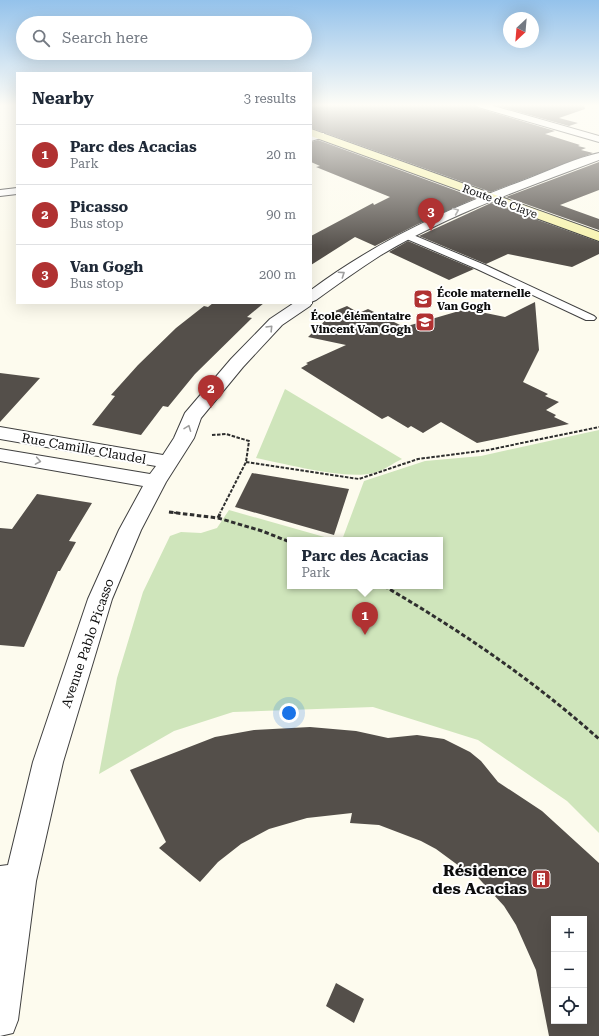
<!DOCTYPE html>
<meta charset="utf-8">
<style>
body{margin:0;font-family:"Roboto Serif",serif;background:#f6f6f7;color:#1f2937}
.controls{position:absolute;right:12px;bottom:12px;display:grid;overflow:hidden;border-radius:0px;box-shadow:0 4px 16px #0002}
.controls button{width:36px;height:36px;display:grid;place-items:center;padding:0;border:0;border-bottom:1px solid #e0e1e3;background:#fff;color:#1f2937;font:20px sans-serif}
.compass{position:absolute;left:503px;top:12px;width:36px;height:36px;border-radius:50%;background:#fff;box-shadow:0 4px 16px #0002;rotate:206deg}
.you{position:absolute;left:289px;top:713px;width:14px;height:14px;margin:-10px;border:3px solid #fff;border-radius:50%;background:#1a73e8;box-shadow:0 0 0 6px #1a73e833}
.badge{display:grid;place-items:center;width:26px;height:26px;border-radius:50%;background:#b03232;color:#fff;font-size:13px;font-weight:700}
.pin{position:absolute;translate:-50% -33px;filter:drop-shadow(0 1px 2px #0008)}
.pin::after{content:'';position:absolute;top:21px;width:14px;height:12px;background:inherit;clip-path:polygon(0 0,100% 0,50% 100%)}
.popup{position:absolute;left:287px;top:537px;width:156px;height:52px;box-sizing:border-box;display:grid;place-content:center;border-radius:0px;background:#fff;filter:drop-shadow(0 1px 3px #0005);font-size:13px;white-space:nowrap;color:#747a83}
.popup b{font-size:15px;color:#1f2937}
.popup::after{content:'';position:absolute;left:50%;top:100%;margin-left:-8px;border:8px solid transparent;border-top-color:#fff}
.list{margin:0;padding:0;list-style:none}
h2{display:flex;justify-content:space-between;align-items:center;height:52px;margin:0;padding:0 16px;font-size:17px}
h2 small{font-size:13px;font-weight:400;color:#747a83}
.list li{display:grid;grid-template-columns:26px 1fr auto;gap:12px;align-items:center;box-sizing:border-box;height:60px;padding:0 16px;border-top:1px solid #e0e1e3}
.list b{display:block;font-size:15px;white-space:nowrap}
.list p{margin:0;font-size:13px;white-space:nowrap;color:#747a83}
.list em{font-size:13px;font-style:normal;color:#747a83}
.icon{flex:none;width:22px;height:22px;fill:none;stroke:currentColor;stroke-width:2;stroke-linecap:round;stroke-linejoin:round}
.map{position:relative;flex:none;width:599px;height:1036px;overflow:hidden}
.search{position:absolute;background:#fff;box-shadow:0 4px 16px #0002;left:16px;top:16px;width:296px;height:44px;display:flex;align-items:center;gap:10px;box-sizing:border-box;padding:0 14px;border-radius:22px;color:#747a83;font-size:15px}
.panel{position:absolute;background:#fff;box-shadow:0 4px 16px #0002;left:16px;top:72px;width:296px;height:232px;border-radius:0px}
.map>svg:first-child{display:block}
.green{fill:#cfe5bb}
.building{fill:#544f4a;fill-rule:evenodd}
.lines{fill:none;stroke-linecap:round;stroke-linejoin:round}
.service-casing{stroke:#404040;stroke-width:2}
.minor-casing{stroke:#404040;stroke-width:2}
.secondary-casing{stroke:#2f2f2f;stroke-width:2}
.path-far1{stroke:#2f2f2f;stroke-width:2;stroke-dasharray:3.5 1.5;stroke-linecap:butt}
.path{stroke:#2f2f2f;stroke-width:3;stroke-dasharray:4.5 2.5;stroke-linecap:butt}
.service{fill:#fff;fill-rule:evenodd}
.minor{fill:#fff;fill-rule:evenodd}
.secondary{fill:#f7f3af;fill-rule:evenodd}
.oneway{stroke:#9e9e9e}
.labels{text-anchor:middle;stroke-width:4;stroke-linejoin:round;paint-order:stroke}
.far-street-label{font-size:11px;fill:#0d0d0d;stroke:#fff}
.far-poi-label{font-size:11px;font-weight:bold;fill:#0d0d0d;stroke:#fff;text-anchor:start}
.street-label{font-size:13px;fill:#0d0d0d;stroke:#fff}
.near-poi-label{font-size:16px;font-weight:bold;fill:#0d0d0d;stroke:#fff;text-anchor:end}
</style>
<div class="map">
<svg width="599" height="1036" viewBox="0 0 599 1036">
<rect width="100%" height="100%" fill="#fdfbee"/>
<!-- green -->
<path class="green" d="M285 389 402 459C393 463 383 471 374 473 344 480 287 464 256 458Z
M599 430V833L567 801 478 740 373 707 233 712 174 731 99 774 117 678 143 592 170 536 181 532 201 533 217 528 229 510 335 540H290V586H440V540H342L364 481 425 461 481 456Z"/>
<!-- building -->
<path class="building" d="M311 105H475L478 108 555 131 545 134 580 145 578 146 586 148 581 150 593 153 491 192 311 128Z
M494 105H584L585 109 559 118 578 123 569 126Z
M318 140 476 198 416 225 375 246 355 237 311 265V236L373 203 374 205 390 197 316 167 320 166 311 162V142Z
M599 162V190L560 205 599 219V230L506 197Z
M491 203 599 242V254L572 267 508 254 486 264 419 236Z
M408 241 474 269 449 280 389 252Z
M535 302 539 350 523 382 548 394 545 396 559 402 546 410 556 415 554 417 569 424 477 443 441 422 423 433 411 426 408 428 388 416 382 419 301 368 308 364 306 363 346 345 308 337 335 311 347 306 359 313 368 309 404 327 466 309 505 317Z
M213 303H264L247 317 252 318 195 374 168 407 163 406 141 435 92 425 115 396 111 395 138 365 176 328 204 306 208 307Z
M0 373 40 378 0 422Z
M252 473 349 489 334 535 235 507Z
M37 494 92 503 69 541 76 542 60 571H58L24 647 0 645V528L12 529Z
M310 727 356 731 388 738 417 735 444 739 470 752 481 761 498 782 542 811 599 863V1036H549L536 970 516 925 504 906 472 871 470 874 436 849 421 841 379 825 350 823 352 813 307 818 269 829 241 844 218 862 200 882 159 848 166 842 130 770 215 737 254 730ZM554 919H584V1021H554Z
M336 983 364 999 354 1023 326 1006Z"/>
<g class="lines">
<!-- service casing -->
<g class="service-casing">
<path id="service" d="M321 133H324V137L311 141V136Z
M17 188V194L0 196V190Z
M406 232 485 265 594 316 596 318 594 320H586L477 269 402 237 401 235Z"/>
</g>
<!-- minor casing -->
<g class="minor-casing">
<path id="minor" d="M476 105H490L599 136V142L478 107Z
M599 153V160C525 188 449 214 381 255 359 269 338 284 316 300L311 302V290C378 240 452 207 530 178 553 169 576 158 599 153Z
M311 302 312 303 310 306 282 325 243 367 201 418 194 438 166 482 141 530 112 599 63 762 36 881 18 1020 13 1033 0 1036V866L8 865 33 762 88 599 119 530 143 486 0 461V449L150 474 156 466 0 439V427L163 455 174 438 185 413 231 359 270 319 294 303Z"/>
</g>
<!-- secondary casing -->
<g class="secondary-casing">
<path id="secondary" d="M311 129 599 232V241L311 136Z"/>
</g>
<!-- path-far1 -->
<path class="path-far1" d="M212 435 226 434 249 441 246 462 220 513
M246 462 359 479 418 459 488 450 599 427
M169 512 177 513"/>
<!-- path -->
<path class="path" d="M169 512 218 518 262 531 290 542
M218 518 221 512
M384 586C461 631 533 680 599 739"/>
<!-- service -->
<use href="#service" class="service"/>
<!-- minor -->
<use href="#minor" class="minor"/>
<!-- secondary -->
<use href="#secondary" class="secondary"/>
</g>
<!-- one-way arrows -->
<defs><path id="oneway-chevron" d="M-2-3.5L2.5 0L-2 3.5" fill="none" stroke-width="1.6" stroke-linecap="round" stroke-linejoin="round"/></defs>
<g class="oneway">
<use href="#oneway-chevron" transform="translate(456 211) rotate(-23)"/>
<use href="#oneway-chevron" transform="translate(342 274) rotate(-34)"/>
<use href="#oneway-chevron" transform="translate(270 328) rotate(-46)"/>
<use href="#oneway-chevron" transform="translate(188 428) rotate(-69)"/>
<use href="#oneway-chevron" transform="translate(38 461) rotate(10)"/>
</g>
<!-- sky -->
<linearGradient id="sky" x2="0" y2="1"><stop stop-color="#94c2eb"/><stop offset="0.42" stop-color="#fefdf7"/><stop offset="1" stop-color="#fefdf7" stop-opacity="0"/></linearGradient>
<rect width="599" height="250" fill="url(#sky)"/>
<!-- icons -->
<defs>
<g id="school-square" transform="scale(1)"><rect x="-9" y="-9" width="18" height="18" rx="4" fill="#b03232" stroke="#fff"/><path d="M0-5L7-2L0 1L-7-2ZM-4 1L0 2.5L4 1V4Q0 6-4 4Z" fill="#fff"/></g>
<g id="building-square" transform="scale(1)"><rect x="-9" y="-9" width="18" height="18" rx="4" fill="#b03232" stroke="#fff"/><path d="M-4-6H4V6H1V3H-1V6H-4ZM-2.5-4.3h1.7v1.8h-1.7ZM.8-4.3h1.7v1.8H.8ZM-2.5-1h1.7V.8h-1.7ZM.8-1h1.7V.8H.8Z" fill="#fff"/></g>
</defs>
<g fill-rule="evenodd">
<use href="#school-square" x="423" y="299"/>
<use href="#school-square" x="425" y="322"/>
<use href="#building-square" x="541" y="879"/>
</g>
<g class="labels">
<!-- far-street labels -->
<g class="far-street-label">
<text transform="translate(500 201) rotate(20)" y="4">Route de Claye</text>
</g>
<!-- far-poi labels -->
<g class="far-poi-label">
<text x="437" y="297">École maternelle<tspan x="437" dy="13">Van Gogh</tspan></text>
<text x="411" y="320" text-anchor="end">École élémentaire<tspan x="411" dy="13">Vincent Van Gogh</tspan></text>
</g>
<!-- street labels -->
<g class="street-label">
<text transform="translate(84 448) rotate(10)" y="5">Rue Camille Claudel</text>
<text transform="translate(87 643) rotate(-71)" y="5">Avenue Pablo Picasso</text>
</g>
<!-- near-poi labels -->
<g class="near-poi-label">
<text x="527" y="876">Résidence<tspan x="527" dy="18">des Acacias</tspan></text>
</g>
</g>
</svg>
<div class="controls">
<button>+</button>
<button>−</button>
<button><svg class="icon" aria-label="locate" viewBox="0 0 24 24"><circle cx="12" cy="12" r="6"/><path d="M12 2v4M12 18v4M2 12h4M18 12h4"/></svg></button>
</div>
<svg class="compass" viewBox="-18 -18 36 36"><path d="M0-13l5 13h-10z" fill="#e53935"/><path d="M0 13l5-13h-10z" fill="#747a83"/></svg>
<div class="you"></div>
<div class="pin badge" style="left:365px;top:635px">1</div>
<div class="popup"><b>Parc des Acacias</b>Park</div>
<div class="pin badge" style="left:211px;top:408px">2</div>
<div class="pin badge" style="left:431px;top:231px">3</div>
<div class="search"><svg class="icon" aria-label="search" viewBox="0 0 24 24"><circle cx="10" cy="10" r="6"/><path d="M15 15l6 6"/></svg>Search here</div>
<section class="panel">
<h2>Nearby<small>3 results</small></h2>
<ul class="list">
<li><span class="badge">1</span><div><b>Parc des Acacias</b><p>Park</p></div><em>20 m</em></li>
<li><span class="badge">2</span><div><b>Picasso</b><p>Bus stop</p></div><em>90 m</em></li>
<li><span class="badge">3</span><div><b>Van Gogh</b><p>Bus stop</p></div><em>200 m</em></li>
</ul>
</section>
</div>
